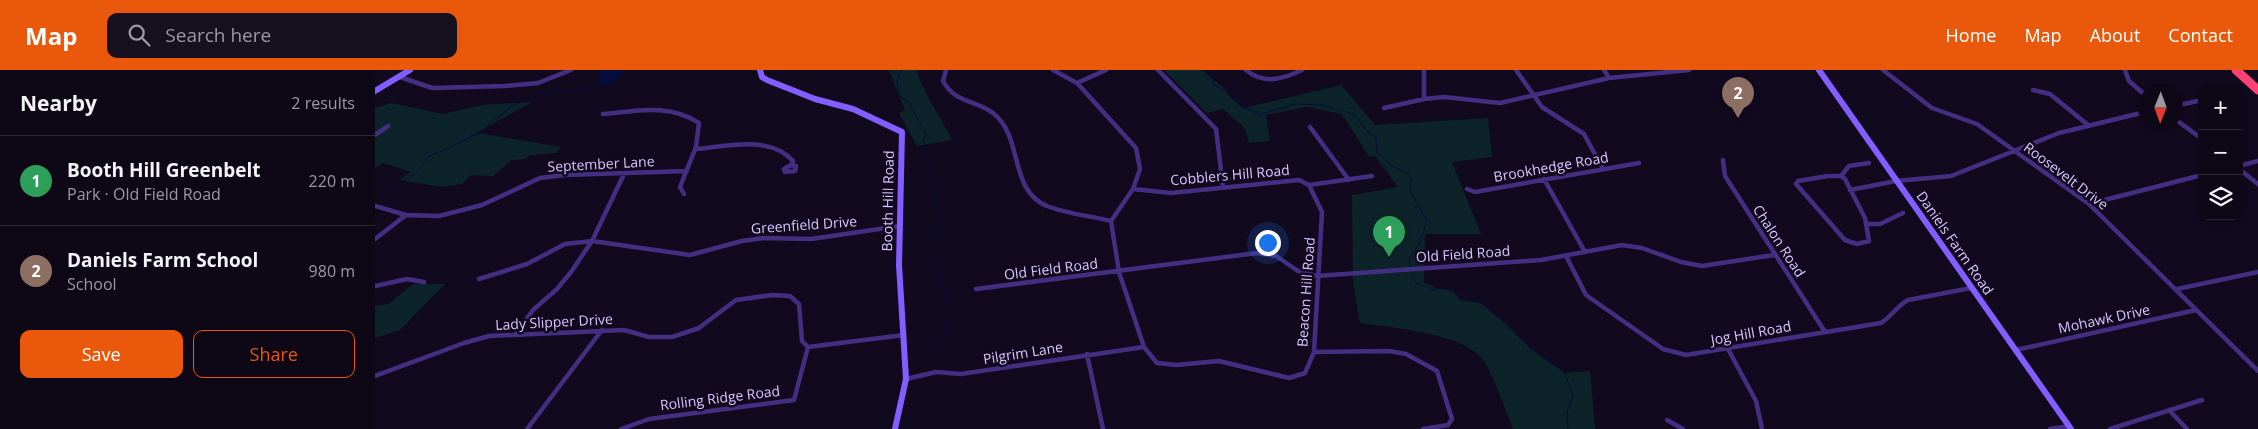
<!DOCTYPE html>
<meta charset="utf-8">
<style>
body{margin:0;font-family:"Open Sans",sans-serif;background:#16101f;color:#f1f3f6}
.controls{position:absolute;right:15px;top:15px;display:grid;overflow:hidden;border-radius:10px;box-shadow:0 1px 4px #0004}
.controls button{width:45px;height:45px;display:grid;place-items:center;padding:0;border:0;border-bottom:1px solid #2d2835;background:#0d0716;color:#f1f3f6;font:25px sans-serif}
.compass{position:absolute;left:1763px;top:15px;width:45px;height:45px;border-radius:50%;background:#0d0716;box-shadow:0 1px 4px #0004;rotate:181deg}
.you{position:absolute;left:892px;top:172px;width:18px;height:18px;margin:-12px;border:4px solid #fff;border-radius:50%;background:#1a73e8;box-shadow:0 0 0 8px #1a73e833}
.badge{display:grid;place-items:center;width:32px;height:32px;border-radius:50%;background:#ea580c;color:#fff;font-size:16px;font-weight:700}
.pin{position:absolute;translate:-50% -41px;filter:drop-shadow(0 1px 2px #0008)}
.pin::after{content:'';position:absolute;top:26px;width:18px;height:15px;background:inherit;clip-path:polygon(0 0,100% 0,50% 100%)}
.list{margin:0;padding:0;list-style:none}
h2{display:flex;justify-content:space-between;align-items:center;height:65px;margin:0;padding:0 20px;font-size:21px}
h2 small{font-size:16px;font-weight:400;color:#9a99a1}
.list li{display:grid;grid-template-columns:32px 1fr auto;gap:15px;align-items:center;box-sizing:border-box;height:90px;padding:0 20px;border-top:1px solid #2d2835}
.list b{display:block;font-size:19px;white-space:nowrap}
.list p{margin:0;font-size:16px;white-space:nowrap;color:#9a99a1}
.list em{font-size:16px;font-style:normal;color:#9a99a1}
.actions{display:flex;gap:10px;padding:15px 20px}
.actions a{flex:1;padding:11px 0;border:1px solid #ea580c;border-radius:10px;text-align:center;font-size:18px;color:#ea580c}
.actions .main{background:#ea580c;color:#fff}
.icon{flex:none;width:28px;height:28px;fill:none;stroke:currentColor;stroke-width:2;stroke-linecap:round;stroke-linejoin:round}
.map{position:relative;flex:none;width:1883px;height:359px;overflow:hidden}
header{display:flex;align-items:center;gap:30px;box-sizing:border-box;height:70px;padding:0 25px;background:#ea580c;color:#fff}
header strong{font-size:24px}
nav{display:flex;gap:28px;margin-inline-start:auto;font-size:18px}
.search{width:350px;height:45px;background:#16101f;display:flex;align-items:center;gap:12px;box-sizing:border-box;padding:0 18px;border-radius:10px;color:#9a99a1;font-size:19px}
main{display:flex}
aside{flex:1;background:#0d0716}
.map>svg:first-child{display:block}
.green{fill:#0c2429}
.water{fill:#040d3d}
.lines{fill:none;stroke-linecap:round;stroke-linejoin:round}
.stream{stroke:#040d3d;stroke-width:1}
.street{stroke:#432f82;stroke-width:4.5}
.secondary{stroke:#825dff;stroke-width:6}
.highway{stroke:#ff4176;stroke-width:9}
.labels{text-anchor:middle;stroke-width:5;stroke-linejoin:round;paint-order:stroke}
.street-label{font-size:14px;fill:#d8c6ff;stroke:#11091e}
</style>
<header>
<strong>Map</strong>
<div class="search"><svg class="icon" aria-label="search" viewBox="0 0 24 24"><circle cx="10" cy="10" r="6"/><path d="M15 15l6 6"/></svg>Search here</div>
<nav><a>Home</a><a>Map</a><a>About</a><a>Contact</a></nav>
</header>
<main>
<aside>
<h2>Nearby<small>2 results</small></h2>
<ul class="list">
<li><span class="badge" style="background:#2e9e5b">1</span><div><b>Booth Hill Greenbelt</b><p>Park · Old Field Road</p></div><em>220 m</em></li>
<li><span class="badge" style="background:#8d6e63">2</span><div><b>Daniels Farm School</b><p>School</p></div><em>980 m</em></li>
</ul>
<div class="actions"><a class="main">Save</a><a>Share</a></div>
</aside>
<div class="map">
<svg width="1883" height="359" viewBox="0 0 1883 359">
<rect width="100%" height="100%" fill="#11091e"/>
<!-- green -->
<path class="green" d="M514 0H542C543 13 569 53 577 70L542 76 524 43 530 40Z
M789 0H827L850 19 855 27 868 38 966 15 1000 55 1113 48 1117 87 1077 92 1106 164H1050L1049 213 1064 219 1078 220 1085 230 1105 233 1131 253 1155 278 1189 303 1215 301 1220 359H1138C1129 337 1121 311 1109 291 1092 264 1014 257 985 253L978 211 977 125 1023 117 1000 86 994 87 967 44 932 37 891 45 895 71 874 73 869 57 848 39 832 43Z
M157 32 90 69 103 63 186 77 181 83 155 85 150 89 137 90 118 106 96 105 87 114 67 117 24 110 36 102 8 93 0 98V38L16 33 68 44 107 35Z
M38 214H70L25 260 0 268V236L13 234Z"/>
<!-- water -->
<path class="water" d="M226 0H250L240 12 225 16 223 12Z"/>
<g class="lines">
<!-- stream -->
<path class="stream" d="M526 0 522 12 525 26 534 32 551 65 548 70 557 108 558 114 555 118 562 128 561 135 567 142 565 163 555 180
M832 0 837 4 838 13 846 19 859 21C863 34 873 41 886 44L921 34 947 35 979 44 992 61 1001 67 1002 82 1017 96 1032 103 1037 110 1035 121 1052 151 1043 176 1034 189 1035 196
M2 129 38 105 46 98 53 87 112 60V56L136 37 159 26 179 21H211L225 15
M553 186 567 218 569 222H574L576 226C566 238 567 249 572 263L559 282
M1037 204 1041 213 1059 220 1066 217 1107 233 1154 276 1185 297 1190 304 1198 326 1192 342 1193 359"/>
<!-- street -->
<path class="street" d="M571 0 568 11C580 33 600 30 618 43 649 67 633 120 672 136 692 144 716 146 736 151
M678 0 702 13 761 78 765 99 758 119
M783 0 841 59 848 117
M871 0C889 15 908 9 927 0
M1049 0V29
M1141 0 1167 37 1209 64 1228 99
M1229 0 1234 8
M1508 0 1557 38 1602 54 1714 134 1883 301
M1750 0 1754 11 1770 25
M25 7 57 18 129 16 163 13 196 0
M702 13 731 0
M1658 20 1675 24 1713 55
M1800 36 1827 30
M1009 38 1049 29 1069 27 1125 33 1234 8 1314 0
M228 44C261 41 295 33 324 53L321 77 305 117 309 124
M1800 49 1827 69
M935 57 974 110
M0 65 13 56
M321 79C352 76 395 65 418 91L417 95
M1348 90 1350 106 1450 262
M416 95 421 96 420 101 410 102 409 99Z
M1864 96 1883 91
M1864 99 1883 114
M1453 106H1466L1470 109 1490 148 1494 171 1482 174 1470 170 1421 114 1423 111Z
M1466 106 1474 96 1494 93
M1169 109 1210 182
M924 110 934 115 947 142 939 282 930 303 914 308 844 291 801 295 782 293 769 277 744 202 736 151 758 119 796 123Z
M934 115 997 106
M1092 119 1100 122 1264 93
M1475 120 1521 111 1576 106 1684 63 1770 42
M1714 134 1827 105
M0 136 31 145 64 146 107 135 165 108 190 105 312 101
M1492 154H1505L1528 143
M0 169 31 145
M1191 186 1211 225 1288 279 1311 285 1506 253C1517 246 1522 236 1533 230L1596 218
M104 209 152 194 190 174 217 171 315 185 367 171 389 168 436 169 525 156
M0 216 32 209 49 212
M601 219 882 183 901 186 923 201 942 206 1166 190 1247 175 1267 178 1306 192 1327 196 1399 185
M1802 219 1883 202
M140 265 158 240 182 219 196 202 217 171 249 104
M1353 279 1381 331 1387 359
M1641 280 1821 240
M939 282 1014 281 1031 284 1062 301 1077 349 1073 355 1048 359
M712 284 728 359
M0 306 89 273 114 266 249 260 274 267H297L324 258 361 230 397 225 415 226 424 234 427 271 433 277
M531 309 561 302 586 304 769 277
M1794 340 1812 359
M1292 350 1308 359
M152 359 227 260
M246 359 274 349 419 330 433 277 529 265
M1675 359 1694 356
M1735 359 1827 330"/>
<!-- secondary -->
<path class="secondary" d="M385 0 387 7 392 10 440 29 478 39 527 62 524 195 531 309 520 359
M1444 0 1696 359
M0 21 35 0"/>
<!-- highway -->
<path class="highway" d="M1861 0 1883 20"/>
</g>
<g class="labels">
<!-- street labels -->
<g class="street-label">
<text transform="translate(226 94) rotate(-3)" y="5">September Lane</text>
<text transform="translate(1176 97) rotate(-10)" y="5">Brookhedge Road</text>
<text transform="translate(855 105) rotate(-5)" y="5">Cobblers Hill Road</text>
<text transform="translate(1691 106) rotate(37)" y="5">Roosevelt Drive</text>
<text transform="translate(513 131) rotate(-89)" y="5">Booth Hill Road</text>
<text transform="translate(429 155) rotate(-4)" y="5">Greenfield Drive</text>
<text transform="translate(1404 171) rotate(57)" y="5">Chalon Road</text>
<text transform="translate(1580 173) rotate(55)" y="5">Daniels Farm Road</text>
<text transform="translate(1088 184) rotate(-4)" y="5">Old Field Road</text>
<text transform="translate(676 199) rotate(-7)" y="5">Old Field Road</text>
<text transform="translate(931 222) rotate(-86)" y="5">Beacon Hill Road</text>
<text transform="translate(1729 249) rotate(-12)" y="5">Mohawk Drive</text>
<text transform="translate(179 252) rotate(-3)" y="5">Lady Slipper Drive</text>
<text transform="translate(1376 263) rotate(-10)" y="5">Jog Hill Road</text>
<text transform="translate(648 283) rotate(-9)" y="5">Pilgrim Lane</text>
<text transform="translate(345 328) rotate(-7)" y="5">Rolling Ridge Road</text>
</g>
</g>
</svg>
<div class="controls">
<button>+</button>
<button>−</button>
<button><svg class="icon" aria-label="layers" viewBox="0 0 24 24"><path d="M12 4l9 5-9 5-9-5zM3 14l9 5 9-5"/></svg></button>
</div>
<svg class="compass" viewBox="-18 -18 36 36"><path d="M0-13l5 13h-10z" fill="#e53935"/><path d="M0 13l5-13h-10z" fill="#9a99a1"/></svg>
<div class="you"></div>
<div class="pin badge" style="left:1014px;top:187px;background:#2e9e5b">1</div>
<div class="pin badge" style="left:1363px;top:48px;background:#8d6e63">2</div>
</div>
</main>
